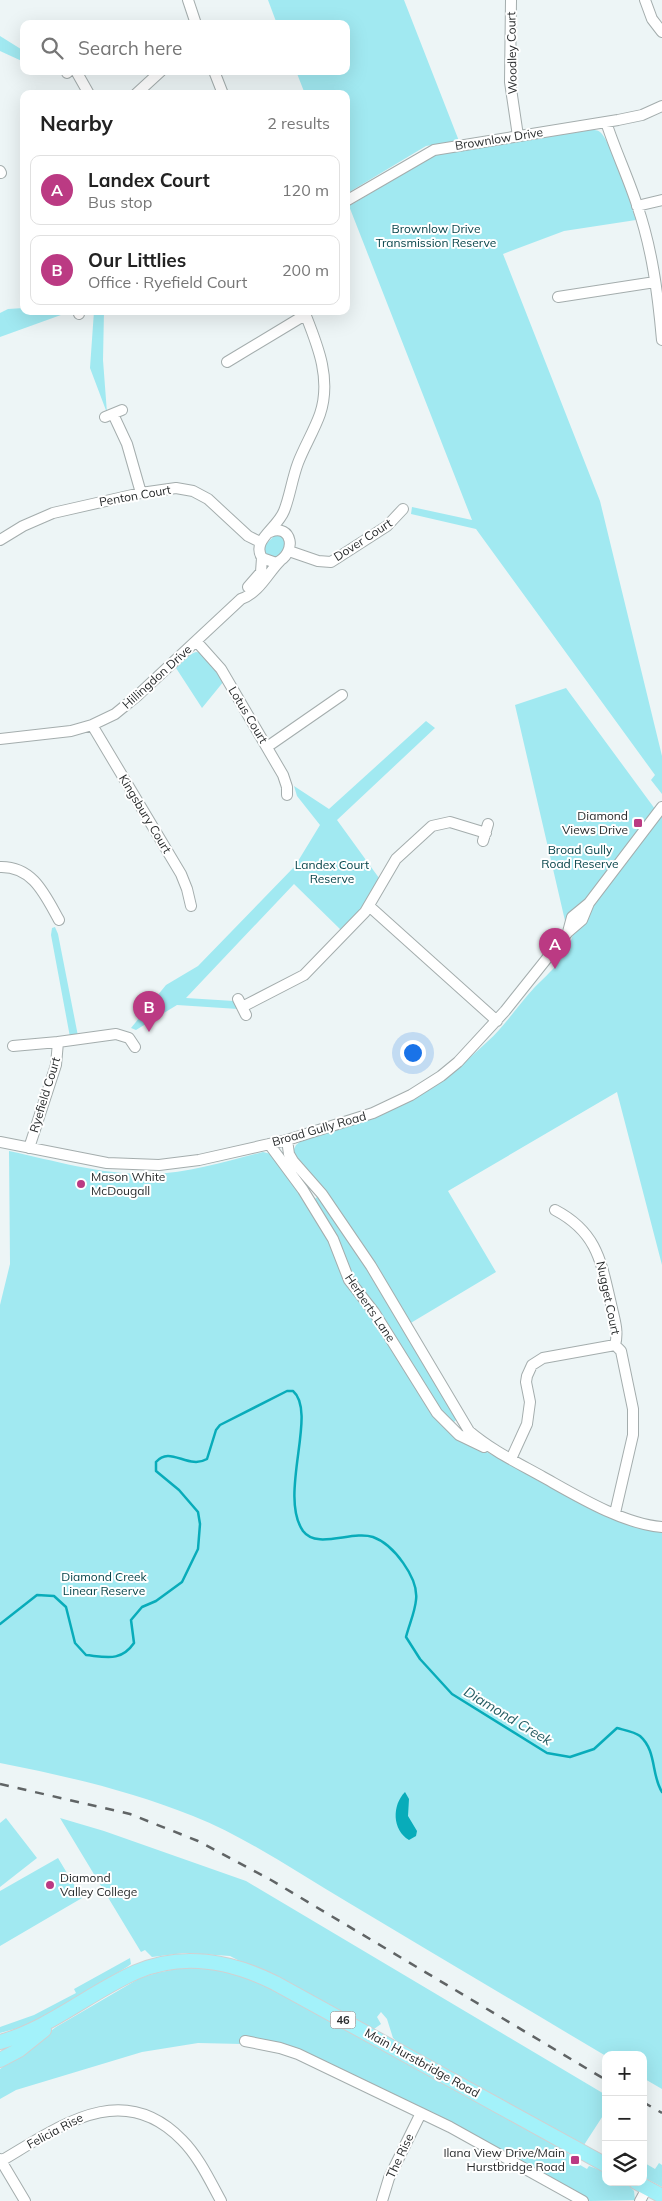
<!DOCTYPE html>
<meta charset="utf-8">
<style>
body{margin:0;font-family:Mulish,sans-serif;background:#f6f6f6;color:#222}
.controls{position:absolute;right:15px;bottom:15px;display:grid;overflow:hidden;border-radius:10px;box-shadow:0 5px 20px #0002}
.controls button{width:45px;height:45px;display:grid;place-items:center;padding:0;border:0;border-bottom:1px solid #e0e0e0;background:#fff;color:#222;font:25px sans-serif}
.you{position:absolute;left:412px;top:1052px;width:18px;height:18px;margin:-12px;border:4px solid #fff;border-radius:50%;background:#1a73e8;box-shadow:0 0 0 8px #1a73e833}
.badge{display:grid;place-items:center;width:32px;height:32px;border-radius:50%;background:#bb3a83;color:#fff;font-size:16px;font-weight:700}
.pin{position:absolute;translate:-50% -41px;filter:drop-shadow(0 1px 2px #0008)}
.pin::after{content:'';position:absolute;top:26px;width:18px;height:15px;background:inherit;clip-path:polygon(0 0,100% 0,50% 100%)}
.list{margin:0;padding:0;list-style:none}
h2{display:flex;justify-content:space-between;align-items:center;height:65px;margin:0;padding:0 20px;font-size:21px}
h2 small{font-size:16px;font-weight:400;color:#767676}
.list li{display:grid;grid-template-columns:32px 1fr auto;gap:15px;align-items:center;box-sizing:border-box;height:70px;margin:0 10px 10px;padding:0 10px;border:1px solid #e0e0e0;border-radius:10px}
.list b{display:block;font-size:19px;white-space:nowrap}
.list p{margin:0;font-size:16px;white-space:nowrap;color:#767676}
.list em{font-size:16px;font-style:normal;color:#767676}
.icon{flex:none;width:28px;height:28px;fill:none;stroke:currentColor;stroke-width:2;stroke-linecap:round;stroke-linejoin:round}
.map{position:relative;flex:none;width:662px;height:2201px;overflow:hidden}
.search{position:absolute;background:#fff;box-shadow:0 5px 20px #0002;left:20px;top:20px;width:330px;height:55px;display:flex;align-items:center;gap:12px;box-sizing:border-box;padding:0 18px;border-radius:10px;color:#767676;font-size:19px}
.panel{position:absolute;background:#fff;box-shadow:0 5px 20px #0002;left:20px;top:90px;width:330px;height:225px;border-radius:10px}
.map>svg:first-child{display:block}
.green{fill:#a1e9f1}
.water{fill:#08acba}
.lines{fill:none;stroke-linecap:round;stroke-linejoin:round}
.stream{stroke:#08acba;stroke-width:2.5}
.minor-casing{stroke:#a4adad;stroke-width:12}
.major-casing{stroke:#d0d0d1;stroke-width:16}
.minor{stroke:#fff;stroke-width:10}
.major{stroke:#a3f2fa;stroke-width:14}
.rail{stroke:#606465;stroke-width:2.5;stroke-dasharray:9 9;stroke-linecap:butt}
.poi-dot{fill:#bb3a83;stroke:#fff;stroke-width:2}
.labels{text-anchor:middle;stroke-width:4;stroke-linejoin:round;paint-order:stroke}
.shield{fill:#fff;stroke:#686b6b;stroke-width:1}
.shield-label{font-size:11px;font-weight:bold;fill:#282b2c}
.street-label{font-size:12px;fill:#282b2c;stroke:#fff}
.park-label{font-size:12px;fill:#06444a;stroke:#fff}
.poi-label{font-size:12px;fill:#282b2c;stroke:#fff;text-anchor:end}
.water-label{font-size:14px;font-style:italic;fill:#275e64;stroke:#fff}
</style>
<div class="map">
<svg width="662" height="2201" viewBox="0 0 662 2201">
<rect width="100%" height="100%" fill="#edf5f6"/>
<!-- green -->
<path class="green" d="M268 0H404L459 141 426 146 346 194V94H305L296 71H346V24H277Z
M0 36 24 51V62L0 51Z
M591 130C596 130 599 130 602 134 615 151 629 198 636 220L564 231 503 254 600 501 662 756V794L651 780 655 775 476 529 411 514 412 507 472 520 349 206 435 155Z
M8 309 24 308V311H72L0 337V313Z
M94 311H104L103 360 107 413 90 368Z
M275 535 283 537 286 547 278 556 268 557 264 552V546Z
M196 652 202 653 224 681 202 708 176 668 191 654Z
M566 688 655 809 566 925 515 705Z
M426 721 435 728 337 820 379 878 360 911 342 931 294 884 186 998 234 1001 238 1009 177 1005 136 1030 131 1028 166 985 198 966 295 866 320 825 297 796 294 786 329 809Z
M662 814V1265L617 1092 448 1191 496 1272 409 1324 307 1175 293 1151 296 1145 301 1141C321 1133 343 1129 363 1121 410 1104 451 1076 487 1042 505 1026 518 1005 534 988 550 972 569 956 573 933Z
M55 927 58 934 78 1036 70 1037 51 935 52 928Z
M9 1151C55 1161 103 1175 151 1174 189 1173 227 1161 263 1152L271 1154 314 1200 318 1196 356 1248 457 1419 453 1423 432 1412 485 1451 594 1511 648 1529 662 1532V2089L643 2078V2055L606 2056C520 2005 434 1954 349 1903 298 1873 248 1838 193 1816 131 1791 66 1776 0 1763V1305L10 1264Z
M6 1818 37 1858 0 1887V1823Z
M60 1818 104 1831 246 1881 606 2095V2111L584 2145 435 2066 399 2043 393 2038 387 2019 381 2012 377 2017 381 2024 374 2029H370L230 1956 185 1953 152 1957 145 1950 141 1952Z
M58 1858 82 1898 0 1946V1891Z
M130 1958 131 1964 127 1967 33 2024 0 2033V2027L34 2015 76 1993 74 1989Z
M186 1967 213 1968 255 1979 559 2146 574 2158 573 2161 587 2169 589 2166 606 2172V2182L627 2183 634 2191 635 2200 590 2201 452 2124 295 2049 242 2044 198 2043 142 2052 16 2090 0 2099V2069L56 2027 140 1978 156 1973Z
M643 2162 655 2169 659 2163 662 2165V2187L643 2177Z"/>
<!-- water -->
<path class="water" d="M405 1792 409 1799 408 1816 417 1831 416 1836 409 1840C392 1830 392 1805 405 1792Z"/>
<g class="lines">
<!-- stream -->
<path class="stream" d="M0 1624 37 1595 54 1596 66 1607 75 1643 86 1655C106 1657 121 1662 134 1643L131 1620 142 1607 156 1601 182 1582 198 1549 200 1524 198 1512 179 1490 156 1471V1462C170 1445 188 1470 207 1459L216 1430 220 1425 287 1391H293C318 1412 278 1495 303 1531 317 1550 352 1530 373 1537 393 1544 419 1578 416 1600 415 1612 409 1625 406 1637L420 1659 452 1694 547 1753 570 1757 594 1749 617 1728C624 1730 635 1732 640 1736 657 1751 651 1775 662 1792"/>
<!-- minor casing -->
<g class="minor-casing">
<path id="minor" d="M188 0 196 24
M511 0 510 82 518 136
M645 0 652 19 662 32
M76 71 89 94
M214 71 223 94
M67 73 69 71
M136 94 161 71
M606 122C615 150 628 177 637 205 652 248 658 294 662 340
M0 171 1 173
M346 201 434 150 618 120 642 115 662 106
M637 206 662 200
M558 297 655 282
M78 311 79 314
M227 362 305 315
M113 414 127 444 141 493
M105 417 122 410
M270 532C292 523 298 553 276 563L262 558C251 540 277 529 284 511 290 496 292 479 298 463 304 447 314 431 320 414 332 378 317 344 304 311
M0 540 23 526 53 513 141 493 176 488 193 491 208 499 248 536 260 542
M289 551 318 561 331 562 387 526 403 509
M248 587 261 572 262 558
M196 641 221 669 283 775 287 787V795
M92 725 181 874 187 889 191 906
M0 739 71 731 92 725 115 714 137 696 241 599C260 592 267 574 280 561
M267 747 342 695
M483 841 488 824
M0 867C33 866 45 895 59 920
M369 906 497 1021
M568 932 572 917 589 903 662 807
M238 999 246 1015
M242 1007 304 975 365 912 396 859 432 826 450 822 486 833
M13 1046 58 1042
M287 1140 289 1154 293 1161 322 1194 371 1266 469 1431C491 1450 518 1463 543 1477 577 1496 623 1524 662 1527
M0 1142 107 1163 159 1165 199 1160 287 1140 373 1113 411 1095 441 1076 458 1062 505 1011 568 932 582 920 589 903
M269 1144 303 1190 333 1239 349 1280 374 1312 437 1413 459 1435 484 1447
M29 1148 56 1065 58 1042 116 1034 129 1038 135 1047
M555 1210C597 1232 601 1261 611 1304 614 1318 619 1331 615 1345
M511 1459 527 1424 530 1402 526 1382 527 1376 532 1365 543 1358 615 1345 621 1351 633 1409V1435L615 1513
M245 2041 280 2048 298 2054 450 2127 583 2201
M0 2159 25 2201
M1 2161C59 2127 122 2078 182 2140 199 2157 210 2181 221 2201
M382 2201 389 2178 421 2113
M640 2201 647 2188"/>
</g>
<!-- major casing -->
<g class="major-casing">
<path id="major" d="M0 2042C50 2028 89 1993 136 1972 182 1952 231 1961 275 1983L606 2165
M0 2060 19 2050 44 2030
M636 2182 662 2196"/>
</g>
<!-- minor -->
<use href="#minor" class="minor"/>
<!-- major -->
<use href="#major" class="major"/>
<!-- rail -->
<path class="rail" d="M0 1784 130 1814 198 1841 271 1880 606 2080
M643 2102 662 2113"/>
</g>
<!-- markers -->
<g class="poi-dot">
<rect x="633" y="818" width="10" height="10" rx="2.5"/>
<circle cx="81" cy="1184" r="5"/>
<circle cx="50" cy="1885" r="5"/>
<rect x="570" y="2155" width="10" height="10" rx="2.5"/>
</g>
<g class="labels">
<!-- shield labels -->
<rect class="shield" x="330.5" y="2011.5" width="25" height="17" rx="4"/>
<g class="shield-label">
<text x="343" y="2024">46</text>
</g>
<!-- street labels -->
<g class="street-label">
<text transform="translate(512 53) rotate(-91)" y="4">Woodley Court</text>
<text transform="translate(499 139) rotate(-9)" y="4">Brownlow Drive</text>
<text transform="translate(135 496) rotate(-10)" y="4">Penton Court</text>
<text transform="translate(363 540) rotate(-33)" y="4">Dover Court</text>
<text transform="translate(157 677) rotate(-42)" y="4">Hillingdon Drive</text>
<text transform="translate(248 715) rotate(59)" y="4">Lotus Court</text>
<text transform="translate(145 814) rotate(59)" y="4">Kingsbury Court</text>
<text transform="translate(45 1095) rotate(-73)" y="4">Ryefield Court</text>
<text transform="translate(319 1129) rotate(-16)" y="4">Broad Gully Road</text>
<text transform="translate(608 1298) rotate(78)" y="4">Nugget Court</text>
<text transform="translate(370 1308) rotate(56)" y="4">Herberts Lane</text>
<text transform="translate(422 2063) rotate(29)" y="4">Main Hurstbridge Road</text>
<text transform="translate(55 2131) rotate(-28)" y="4">Felicia Rise</text>
<text transform="translate(400 2156) rotate(-65)" y="4">The Rise</text>
</g>
<!-- park labels -->
<g class="park-label">
<text x="436" y="233">Brownlow Drive<tspan x="436" dy="14">Transmission Reserve</tspan></text>
<text x="580" y="854">Broad Gully<tspan x="580" dy="14">Road Reserve</tspan></text>
<text x="332" y="869">Landex Court<tspan x="332" dy="14">Reserve</tspan></text>
<text x="104" y="1581">Diamond Creek<tspan x="104" dy="14">Linear Reserve</tspan></text>
</g>
<!-- poi labels -->
<g class="poi-label">
<text x="628" y="820">Diamond<tspan x="628" dy="14">Views Drive</tspan></text>
<text x="91" y="1181" text-anchor="start">Mason White<tspan x="91" dy="14">McDougall</tspan></text>
<text x="60" y="1882" text-anchor="start">Diamond<tspan x="60" dy="14">Valley College</tspan></text>
<text x="565" y="2157">Ilana View Drive/Main<tspan x="565" dy="14">Hurstbridge Road</tspan></text>
</g>
<!-- water labels -->
<g class="water-label">
<text transform="translate(508 1716) rotate(31)" y="5">Diamond Creek</text>
</g>
</g>
</svg>
<div class="controls">
<button>+</button>
<button>−</button>
<button><svg class="icon" aria-label="layers" viewBox="0 0 24 24"><path d="M12 4l9 5-9 5-9-5zM3 14l9 5 9-5"/></svg></button>
</div>
<div class="you"></div>
<div class="pin badge" style="left:555px;top:969px">A</div>
<div class="pin badge" style="left:149px;top:1032px">B</div>
<div class="search"><svg class="icon" aria-label="search" viewBox="0 0 24 24"><circle cx="10" cy="10" r="6"/><path d="M15 15l6 6"/></svg>Search here</div>
<section class="panel">
<h2>Nearby<small>2 results</small></h2>
<ul class="list">
<li><span class="badge">A</span><div><b>Landex Court</b><p>Bus stop</p></div><em>120 m</em></li>
<li><span class="badge">B</span><div><b>Our Littlies</b><p>Office · Ryefield Court</p></div><em>200 m</em></li>
</ul>
</section>
</div>
